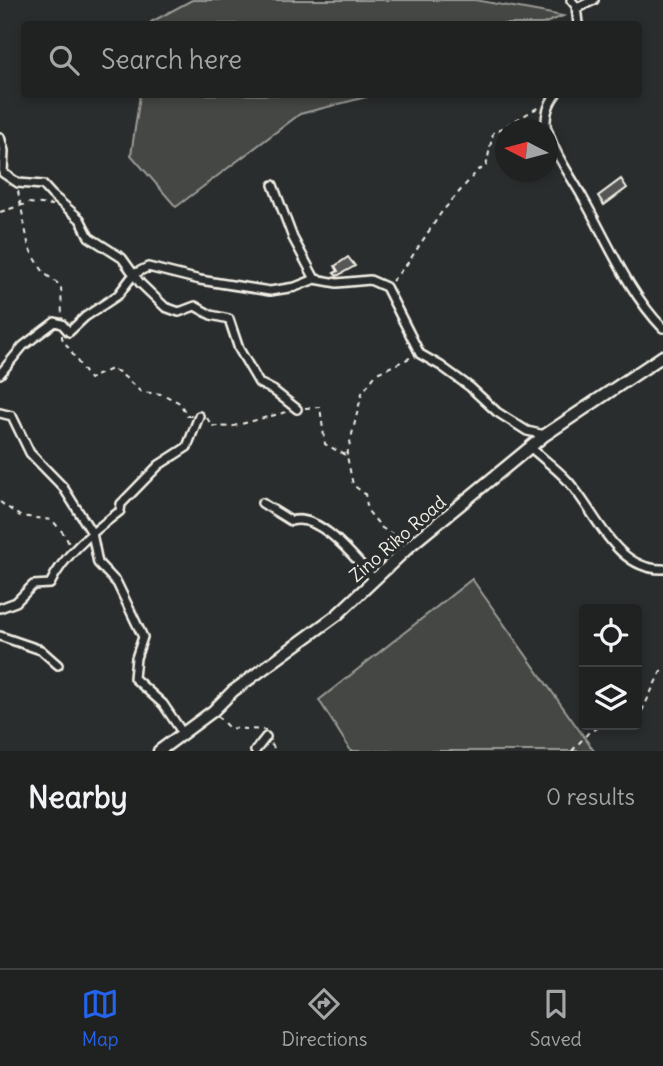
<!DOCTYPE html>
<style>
body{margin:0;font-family:Delius,sans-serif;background:#2d2f2f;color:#f1f3f6}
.controls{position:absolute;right:21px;bottom:21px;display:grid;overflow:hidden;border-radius:7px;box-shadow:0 4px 10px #0003}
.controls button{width:63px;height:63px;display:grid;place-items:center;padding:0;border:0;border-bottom:2px solid #3d3f40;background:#202222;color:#f1f3f6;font:35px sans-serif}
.compass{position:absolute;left:495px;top:119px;width:63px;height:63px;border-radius:50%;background:#202222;box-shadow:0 4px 10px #0003;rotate:276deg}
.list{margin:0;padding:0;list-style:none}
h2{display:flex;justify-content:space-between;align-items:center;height:91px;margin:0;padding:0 28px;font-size:30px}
h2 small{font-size:23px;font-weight:400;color:#a2a4a5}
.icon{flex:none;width:38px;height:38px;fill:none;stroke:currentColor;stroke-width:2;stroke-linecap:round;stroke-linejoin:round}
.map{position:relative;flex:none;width:663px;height:751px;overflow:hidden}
.search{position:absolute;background:#202222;box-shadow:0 4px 10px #0003;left:21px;right:21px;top:21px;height:77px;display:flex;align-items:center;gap:18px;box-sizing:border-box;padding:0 24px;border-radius:7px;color:#a2a4a5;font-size:26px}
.sheet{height:217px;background:#202222}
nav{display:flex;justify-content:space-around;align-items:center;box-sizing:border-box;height:98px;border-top:2px solid #3d3f40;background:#202222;font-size:19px;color:#a2a4a5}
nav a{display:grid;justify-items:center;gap:4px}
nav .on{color:#2563eb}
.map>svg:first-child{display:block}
.green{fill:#444645;stroke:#9c9c96;stroke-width:2}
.building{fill:#555756;stroke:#f4f1e8;stroke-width:2}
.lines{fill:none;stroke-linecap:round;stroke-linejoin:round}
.street-casing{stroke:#f4f1e8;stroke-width:12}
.secondary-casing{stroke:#f4f1e8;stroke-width:15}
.path{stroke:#f4f1e8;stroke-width:2;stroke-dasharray:5 5;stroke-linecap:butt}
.street{stroke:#2a2d2e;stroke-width:7}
.secondary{stroke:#2a2d2e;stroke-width:10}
.labels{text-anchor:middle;stroke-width:7;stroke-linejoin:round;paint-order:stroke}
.street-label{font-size:18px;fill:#f4f1e8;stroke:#2a2d2e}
</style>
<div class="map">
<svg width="663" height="751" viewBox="0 0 663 751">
<rect width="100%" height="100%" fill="#2a2d2e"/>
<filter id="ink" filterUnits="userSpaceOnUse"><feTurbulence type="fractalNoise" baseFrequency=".0143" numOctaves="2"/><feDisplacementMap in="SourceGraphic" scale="14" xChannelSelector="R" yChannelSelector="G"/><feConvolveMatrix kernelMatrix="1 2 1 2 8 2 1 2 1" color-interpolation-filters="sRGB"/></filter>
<g filter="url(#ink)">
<!-- green -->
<path class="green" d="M192 0H475L563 16 543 24H150L151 22Z
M140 95V94L374 95 300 114 176 207 131 155Z
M472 579 594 751H351L319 700Z"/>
<!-- building -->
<path class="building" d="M621 179 627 188 604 205 598 196Z
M348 257 355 266 337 276 334 273 338 271 335 266Z"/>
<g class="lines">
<!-- street casing -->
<g class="street-casing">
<path id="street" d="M571 0 576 6 578 24
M577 8 594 0
M547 130C544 118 548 104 556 94
M548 131C555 155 571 176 583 198 608 242 628 292 663 328
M0 137 4 151 3 173 18 183 43 185 52 195 80 219 89 237 122 258 140 283 165 307 179 312 195 306 211 315 229 319 239 349 259 383 273 390 297 409
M273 185 293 238 315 279 337 283 370 280 386 287 420 354 441 366 470 387 497 412 527 431 545 435
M0 374 23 346 55 322 62 324 69 332 85 317 118 295 134 274 148 267 200 280 270 291 295 287 315 279
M0 413 12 416 30 453 63 487 92 533 98 563 117 583 143 637 136 658 134 678 163 704 182 732
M530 447C542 458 556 468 567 480 596 511 614 570 663 569
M262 503 291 521C320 512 355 559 374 579
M0 608 16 602 33 585 50 584C64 554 94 531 120 511L121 504 159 465 187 447 199 416
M0 636 41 650 58 665
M255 751 266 737"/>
</g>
<!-- secondary casing -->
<g class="secondary-casing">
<path id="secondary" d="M159 751 213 711 233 691 337 615 411 545 545 435 663 356"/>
</g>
<!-- path -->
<path class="path" d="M18 191 29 248 44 273 61 286 62 318
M0 212 29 203 53 205
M392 281 407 264 441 213 478 170 486 167 493 133 541 106
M62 335V338L89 379 111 369 119 372 141 392 162 394 180 403 187 416H192
M305 408 320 407 325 444 347 456 353 485 365 494 368 511 382 528 402 540
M207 418 212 426 230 427 290 411
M347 455 362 393 377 373 412 357
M0 502 20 516 52 520 65 535 70 546
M217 716 229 728 266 730
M637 720C647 703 653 685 663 668
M271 744 277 751
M572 751 589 732 604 725"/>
<!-- street -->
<use href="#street" class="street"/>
<!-- secondary -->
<use href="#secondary" class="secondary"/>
</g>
</g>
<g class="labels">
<!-- street labels -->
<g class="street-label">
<text transform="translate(398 539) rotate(-41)" y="6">Zino Riko Road</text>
</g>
</g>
</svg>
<div class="controls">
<button><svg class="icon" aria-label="locate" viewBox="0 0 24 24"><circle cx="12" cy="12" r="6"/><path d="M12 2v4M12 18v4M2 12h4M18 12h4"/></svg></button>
<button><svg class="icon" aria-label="layers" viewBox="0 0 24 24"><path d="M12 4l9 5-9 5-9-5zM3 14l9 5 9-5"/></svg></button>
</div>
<svg class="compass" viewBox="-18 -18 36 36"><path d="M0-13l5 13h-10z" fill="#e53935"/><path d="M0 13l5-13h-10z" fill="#a2a4a5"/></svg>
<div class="search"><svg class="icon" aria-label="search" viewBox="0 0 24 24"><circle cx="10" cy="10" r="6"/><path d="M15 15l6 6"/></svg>Search here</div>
</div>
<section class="sheet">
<h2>Nearby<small>0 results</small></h2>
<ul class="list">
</ul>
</section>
<nav>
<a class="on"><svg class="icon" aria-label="map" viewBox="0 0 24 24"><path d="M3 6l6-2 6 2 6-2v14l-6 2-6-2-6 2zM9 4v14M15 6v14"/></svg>Map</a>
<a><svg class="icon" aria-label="directions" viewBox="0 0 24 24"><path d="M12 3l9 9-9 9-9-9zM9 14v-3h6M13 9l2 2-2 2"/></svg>Directions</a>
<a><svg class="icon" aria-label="saved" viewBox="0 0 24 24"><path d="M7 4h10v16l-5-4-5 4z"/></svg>Saved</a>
</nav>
